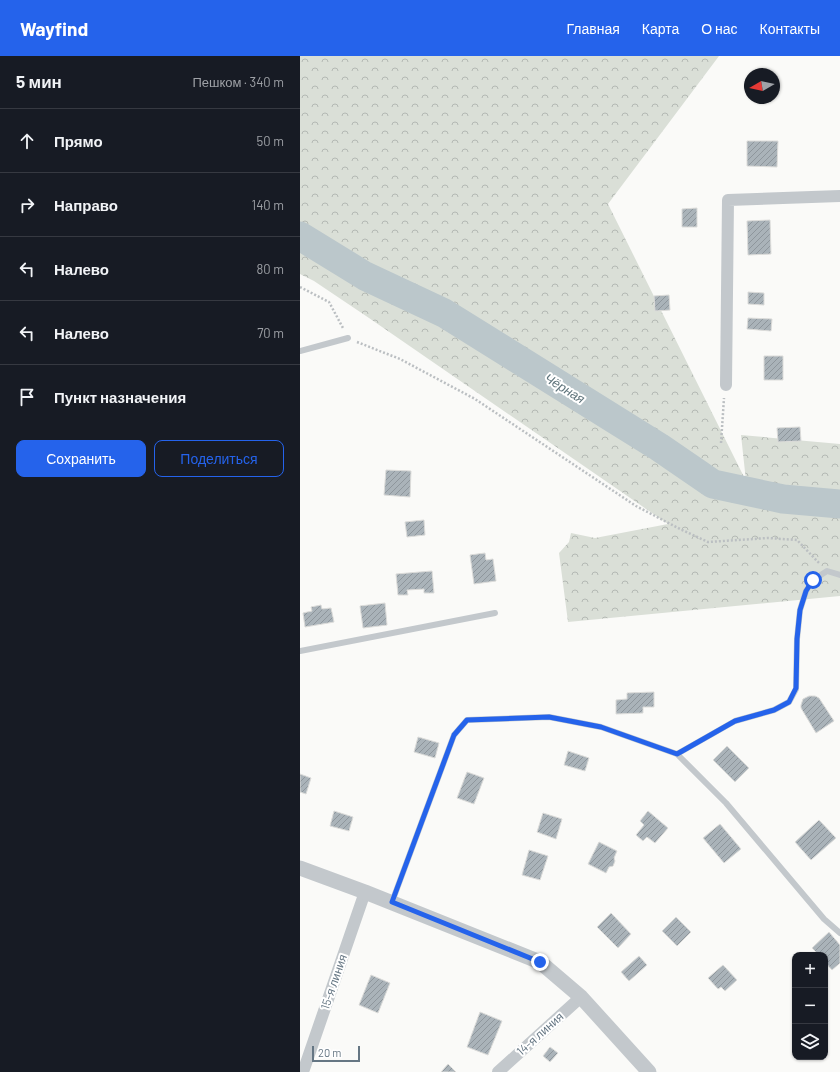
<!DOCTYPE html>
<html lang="ru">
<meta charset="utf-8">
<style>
body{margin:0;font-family:Barlow,sans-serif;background:#20242c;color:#f1f3f6}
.controls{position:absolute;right:12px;bottom:12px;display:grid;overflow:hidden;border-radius:8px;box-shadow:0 1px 3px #0004}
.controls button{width:36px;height:36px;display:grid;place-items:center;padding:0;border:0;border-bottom:1px solid #363941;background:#171b24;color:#f1f3f6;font:20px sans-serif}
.compass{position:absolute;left:444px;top:12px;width:36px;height:36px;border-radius:50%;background:#171b24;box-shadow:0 1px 3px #0004;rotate:261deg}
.scale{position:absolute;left:12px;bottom:10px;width:48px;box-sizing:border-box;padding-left:4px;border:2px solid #657683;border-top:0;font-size:11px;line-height:14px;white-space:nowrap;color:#657683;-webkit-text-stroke:3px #fff;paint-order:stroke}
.stop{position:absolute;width:12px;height:12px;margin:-9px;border:3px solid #2563eb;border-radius:50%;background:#fff}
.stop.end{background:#2563eb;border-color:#fff;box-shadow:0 1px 4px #0008}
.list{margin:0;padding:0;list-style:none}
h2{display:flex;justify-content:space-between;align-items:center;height:52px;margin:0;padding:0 16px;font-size:17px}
h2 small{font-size:13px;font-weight:400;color:#9ea1a6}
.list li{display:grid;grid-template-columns:26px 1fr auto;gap:12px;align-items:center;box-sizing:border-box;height:64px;padding:0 16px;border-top:1px solid #363941}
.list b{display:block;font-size:15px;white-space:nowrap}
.list em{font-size:13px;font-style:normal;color:#9ea1a6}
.actions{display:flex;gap:8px;padding:12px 16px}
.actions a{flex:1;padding:9px 0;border:1px solid #2563eb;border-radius:8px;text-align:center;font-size:14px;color:#2563eb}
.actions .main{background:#2563eb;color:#fff}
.icon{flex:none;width:22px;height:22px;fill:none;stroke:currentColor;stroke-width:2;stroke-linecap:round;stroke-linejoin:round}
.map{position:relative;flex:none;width:540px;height:1016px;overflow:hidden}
header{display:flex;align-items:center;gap:24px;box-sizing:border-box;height:56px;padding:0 20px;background:#2563eb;color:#fff}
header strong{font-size:19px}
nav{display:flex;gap:22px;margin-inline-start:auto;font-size:14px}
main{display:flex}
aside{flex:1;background:#171b24}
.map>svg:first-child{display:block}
.forest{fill:url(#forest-crowns)}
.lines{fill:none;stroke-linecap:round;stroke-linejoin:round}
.river{stroke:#bbc7cb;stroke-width:29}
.building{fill:url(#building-hatch);stroke:#dcdcda}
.path{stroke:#bbbfc2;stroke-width:2.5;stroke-dasharray:2 2;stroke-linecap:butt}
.service{stroke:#c3c8cc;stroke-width:6}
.minor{stroke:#c3c8cc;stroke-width:12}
.tertiary{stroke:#c3c8cc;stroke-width:15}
.route{stroke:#2563eb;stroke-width:5}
.labels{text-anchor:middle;stroke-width:4;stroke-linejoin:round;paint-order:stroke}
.street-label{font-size:12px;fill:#657683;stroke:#fff}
.water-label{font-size:13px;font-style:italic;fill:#60757c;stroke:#fff}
</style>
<header>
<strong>Wayfind</strong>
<nav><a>Главная</a><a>Карта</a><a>О нас</a><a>Контакты</a></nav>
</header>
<main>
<aside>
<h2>5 мин<small>Пешком · 340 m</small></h2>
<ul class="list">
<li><svg class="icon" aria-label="ahead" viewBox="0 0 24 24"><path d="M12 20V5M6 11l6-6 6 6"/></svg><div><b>Прямо</b></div><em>50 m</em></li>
<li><svg class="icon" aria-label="right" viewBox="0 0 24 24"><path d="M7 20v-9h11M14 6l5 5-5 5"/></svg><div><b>Направо</b></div><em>140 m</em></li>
<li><svg class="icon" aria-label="left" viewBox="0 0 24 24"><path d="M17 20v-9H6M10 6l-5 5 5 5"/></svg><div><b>Налево</b></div><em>80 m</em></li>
<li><svg class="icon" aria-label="left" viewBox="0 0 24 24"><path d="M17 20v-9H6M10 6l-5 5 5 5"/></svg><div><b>Налево</b></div><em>70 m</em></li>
<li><svg class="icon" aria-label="arrive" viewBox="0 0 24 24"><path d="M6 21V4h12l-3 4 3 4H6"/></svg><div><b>Пункт назначения</b></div></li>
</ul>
<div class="actions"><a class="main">Сохранить</a><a>Поделиться</a></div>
</aside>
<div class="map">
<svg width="540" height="1016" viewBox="0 0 540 1016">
<defs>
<pattern id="forest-crowns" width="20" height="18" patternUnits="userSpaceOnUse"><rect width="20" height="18" fill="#dadfd7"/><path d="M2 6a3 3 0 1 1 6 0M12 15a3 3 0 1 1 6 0" fill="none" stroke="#b4b9b4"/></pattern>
<pattern id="building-hatch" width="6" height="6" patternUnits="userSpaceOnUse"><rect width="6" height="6" fill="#aab3b9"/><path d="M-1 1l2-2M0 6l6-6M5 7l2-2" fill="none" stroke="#8e969c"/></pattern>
</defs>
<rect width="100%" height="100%" fill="#fafaf8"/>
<!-- forest -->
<path class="forest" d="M0 0H419L308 148 446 425 441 379 540 388V540L268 566 259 497 269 486 271 477 295 482 368 468 69 262 14 225 0 218Z"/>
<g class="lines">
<!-- river -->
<path class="river" d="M0 180 65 220 144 257 359 391 413 428 483 443 540 448"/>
</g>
<!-- building -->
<path class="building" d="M447 85H478L477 111 447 110Z
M397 152V171H382V153Z
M470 164 471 198 448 199 447 165Z
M448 236 464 237V249L448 248Z
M369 239 370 254 355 255 354 240Z
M448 262 472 263 471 275 447 273Z
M464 300H483V324H464Z
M500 371 501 385 478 386 477 372Z
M86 414 111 415 110 441 84 439Z
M124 464 125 479 107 481 105 466Z
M185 497 186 504 193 503 196 525 174 528 170 499Z
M132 515 134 537H124V533L107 534 108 539H98L96 518Z
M85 547 87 569 63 572 60 550Z
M21 549 22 553 31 552 34 566 5 571 3 557 12 555 11 551Z
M354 636V651H343V657L316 658V644L327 643V637Z
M509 640H515L519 642 534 665 516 677 501 652V649L503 643Z
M118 681 139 687 135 702 114 696Z
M427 690 449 712 435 726 413 704Z
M268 695 289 702 285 715 264 709Z
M167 716 184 722 174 748 157 742Z
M0 718 11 722 6 738 0 736Z
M34 755 53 761 49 775 30 770Z
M348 755 368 772 355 787 347 781 343 785 336 779 344 769 340 765Z
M243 757 262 763 256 783 237 776Z
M519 764 536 782 511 804 495 786Z
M420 768 441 793 424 807 403 782Z
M299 786 317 795 314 802 315 805 313 810 309 811 306 817 288 808Z
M229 794 248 800 240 824 222 819Z
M311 857 331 878 318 892 297 871Z
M376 861 391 876 377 890 362 875Z
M529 876 540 889V907L532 914 525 906V899H519L512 892Z
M339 900 347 909 329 925 321 916Z
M423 909 437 924 425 935 421 931 418 933 408 922Z
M71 919 90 927 78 957 59 949Z
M180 956 202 965 188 999 167 991Z
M250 991 258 997 250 1006 243 1000Z
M148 1008 156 1016H141Z"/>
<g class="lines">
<!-- path -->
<path class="path" d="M0 231 29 246 43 272
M57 286 100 303 175 343 336 450 380 473 408 486 468 482 497 484 520 508
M421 387 424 342"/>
<!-- service -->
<path class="service" d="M0 295 48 282
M0 595 195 557
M377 698 435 665 474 654 489 646 496 633 497 583 500 554 506 535 513 524 527 515 540 519
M92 846 154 679 167 664 249 661 301 671 377 698 426 747 524 863 540 877"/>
<!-- minor -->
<path class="minor" d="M426 329 428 144 540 140
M3 1016 65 836
M198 1016 281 941"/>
<!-- tertiary -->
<path class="tertiary" d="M0 812 65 836 240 906 281 941 349 1016"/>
</g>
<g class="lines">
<!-- route -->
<path class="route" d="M240 906 92 846 154 679 167 664 249 661 301 671 377 698 435 665 474 654 489 646 496 632 497 583 500 554 506 535 513 524"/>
</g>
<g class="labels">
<!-- street labels -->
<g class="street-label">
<text transform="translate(34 926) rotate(-71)" y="4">15-я линия</text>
<text transform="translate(240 978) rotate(-42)" y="4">14-я линия</text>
</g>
<!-- water labels -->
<g class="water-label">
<text transform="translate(265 332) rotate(32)" y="5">Чёрная</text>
</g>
</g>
</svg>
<div class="controls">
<button>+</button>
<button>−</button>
<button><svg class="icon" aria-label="layers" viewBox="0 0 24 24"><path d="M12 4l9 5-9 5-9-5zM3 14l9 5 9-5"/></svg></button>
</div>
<svg class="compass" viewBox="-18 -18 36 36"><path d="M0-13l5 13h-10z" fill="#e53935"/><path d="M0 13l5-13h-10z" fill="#9ea1a6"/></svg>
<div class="scale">20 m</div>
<div class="stop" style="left:513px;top:524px"></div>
<div class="stop end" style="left:240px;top:906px"></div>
</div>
</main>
